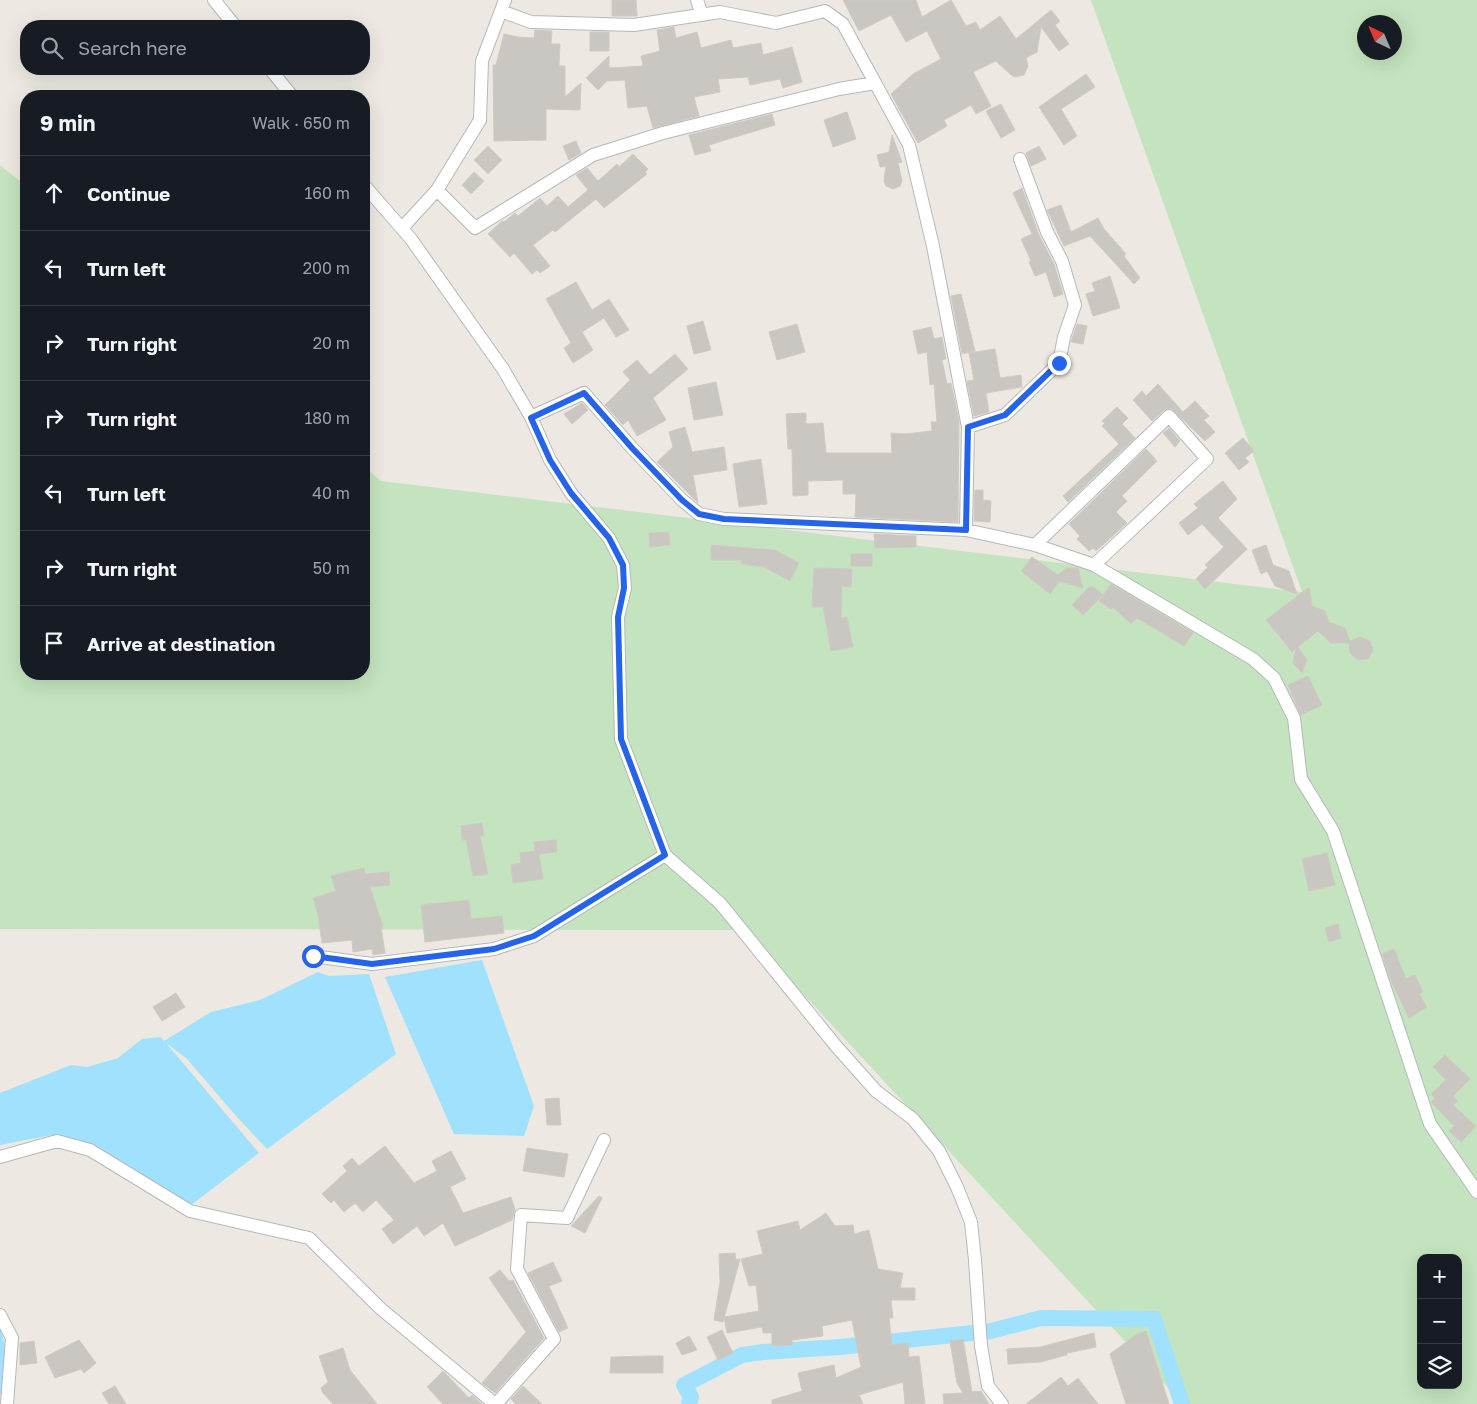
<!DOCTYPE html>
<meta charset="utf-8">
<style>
body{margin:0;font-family:"Golos Text",sans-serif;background:#242831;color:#f1f3f6}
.controls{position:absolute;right:15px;bottom:15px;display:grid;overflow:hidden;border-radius:10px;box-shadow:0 5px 20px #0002}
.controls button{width:45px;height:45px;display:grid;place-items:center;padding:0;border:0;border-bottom:1px solid #363941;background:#171b24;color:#f1f3f6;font:25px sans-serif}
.compass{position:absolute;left:1357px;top:15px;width:45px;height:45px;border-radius:50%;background:#171b24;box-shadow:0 5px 20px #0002;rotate:316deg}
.stop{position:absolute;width:15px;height:15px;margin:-11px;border:4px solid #2563eb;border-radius:50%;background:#fff}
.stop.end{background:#2563eb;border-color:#fff;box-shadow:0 1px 5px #0008}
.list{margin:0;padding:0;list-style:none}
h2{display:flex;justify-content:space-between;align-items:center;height:65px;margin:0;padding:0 20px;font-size:21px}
h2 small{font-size:16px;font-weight:400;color:#9ea1a6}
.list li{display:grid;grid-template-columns:32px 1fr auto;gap:15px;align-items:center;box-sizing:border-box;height:75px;padding:0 20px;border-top:1px solid #363941}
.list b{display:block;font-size:19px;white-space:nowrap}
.list em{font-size:16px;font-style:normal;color:#9ea1a6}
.icon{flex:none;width:28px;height:28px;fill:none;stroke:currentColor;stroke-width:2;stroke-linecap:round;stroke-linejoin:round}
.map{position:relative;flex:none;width:1477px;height:1404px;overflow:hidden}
.search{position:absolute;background:#171b24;box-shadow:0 5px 20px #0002;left:20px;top:20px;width:350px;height:55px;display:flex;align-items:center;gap:12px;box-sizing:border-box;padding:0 18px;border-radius:20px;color:#9ea1a6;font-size:19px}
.panel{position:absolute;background:#171b24;box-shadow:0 5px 20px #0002;left:20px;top:90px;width:350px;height:590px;border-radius:20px}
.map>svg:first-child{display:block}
.green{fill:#c3e4be;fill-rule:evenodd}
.water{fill:#a0e1fe}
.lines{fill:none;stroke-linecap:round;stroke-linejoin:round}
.canal{stroke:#a0e1fe;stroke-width:16}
.building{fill:#cac6c1;stroke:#d1cac0}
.street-casing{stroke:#b4b8bc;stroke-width:14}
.street{stroke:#fff;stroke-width:12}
.route{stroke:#2563eb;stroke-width:6}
</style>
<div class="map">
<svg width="1477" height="1404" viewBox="0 0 1477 1404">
<rect width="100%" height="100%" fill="#ede9e2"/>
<!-- green -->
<path class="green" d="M1091 0H1477V1404H1183L744 930 0 929V165L26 186V674H364V467L381 481 1302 592ZM1364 22H1394V52H1364ZM1421 1258H1458V1385H1421Z"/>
<!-- water -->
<path class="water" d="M482 960 534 1106 524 1136 454 1134 385 977Z
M318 972 329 976 369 974 396 1054 267 1149 237 1117 187 1059 166 1043 259 1153 186 1209 94 1144 52 1135 0 1145V1093L71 1065 87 1067 118 1058 142 1039 160 1037 164 1041 211 1012 260 1000Z
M0 1327C8 1355 9 1369 0 1397Z"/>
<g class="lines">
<!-- canal -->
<path class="canal" d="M689 1404 691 1397 684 1385 742 1355 763 1352 840 1347 991 1331 1041 1318 1154 1319 1182 1404"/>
</g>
<!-- building -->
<path class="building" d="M612 0H636L637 16H612Z
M843 0H916L922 17 951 0 966 26 976 22 980 30 1000 16 1016 39 1051 10 1060 21 1055 25 1069 44 1059 51 1041 27 1037 52 1026 58 1028 66 1024 75 1015 77 1011 75 996 61 973 72 991 106 976 114 971 105 944 120 947 126 918 143 891 94 913 74 941 59 927 31 906 42 891 15 859 31Z
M674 27 676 38 697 32 701 48 731 40 733 48 761 43 763 55 792 47 802 82 783 88 780 79 750 85 748 77 718 79 720 92 694 97 699 116 653 128 647 106 628 108 625 80 607 81 598 90 586 78 609 56V68L643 66 641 56 660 51 657 30Z
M535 30 552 31 551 44H560L559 66H565V97L581 83 580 110 546 109V140L494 141 493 65H496L504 34 517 37 534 38Z
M590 32H609V51H590Z
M1086 74 1095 87 1061 109 1077 136 1064 145 1039 107Z
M1001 104 1015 130 1001 138 986 111Z
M847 112 856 139 833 147 824 120Z
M772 114 775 125 709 145 711 151 695 155 689 135Z
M892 135 902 162 898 163 902 181 900 186 893 189 886 186 884 181 886 166 880 167 877 155 889 152Z
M576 141 581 153 569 160 563 146Z
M488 146 502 160 488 174 474 160Z
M1039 146 1046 159 1031 166 1026 153Z
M633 154 648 169 645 172 647 174 604 208 596 199 555 232 553 230 533 245 550 266 540 273 537 270 532 274 514 253 510 257 488 234 502 221 504 222 515 213 518 216 540 198 547 206 558 196 568 207 588 190 576 175 587 168 598 181 617 164 619 167Z
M474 172 484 181 471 194 462 185Z
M1022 188 1039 235 1054 264 1063 294 1054 297 1046 272 1035 276 1029 262 1031 261 1021 239 1032 234 1013 193Z
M1061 205 1071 232 1098 218 1104 229 1126 254 1124 256 1140 278 1134 284 1090 236 1064 246 1047 210Z
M1110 276 1120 308 1093 316 1086 294 1095 291 1092 283Z
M576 282 592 310 609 299 629 330 616 337 604 318 582 332 593 350 573 363 564 348 571 343 546 299Z
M961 294 975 351 962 354 951 296Z
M703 321 711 350 694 354 687 326Z
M797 324 805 352 777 360 769 332Z
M1077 324 1087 326 1083 344 1071 342Z
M931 327 934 339 942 337 946 359 942 360 947 384 951 383 959 421 958 522 855 517 856 494H843V480L808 481V495L793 496 792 449H788L786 414 806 413V424L823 423 826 453H892L891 433 905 434 932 431 931 422H937L934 384 930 385 927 352 918 354 913 331Z
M995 349 1000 378 1021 375 1022 387 986 393 989 412 974 416 967 381 974 380 969 353Z
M675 354 688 369 653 398 666 420 637 436 628 420 623 425 605 405 630 380 623 372 637 360 650 375Z
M716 382 723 415 694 420 688 388Z
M1158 384 1183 412 1195 401 1209 416 1204 420 1215 432 1205 441 1171 408 1164 410 1152 421 1133 400 1142 391 1146 396Z
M582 403 588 410 572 424 564 414Z
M1117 407 1128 418 1122 424 1135 438 1068 502 1063 496 1119 444 1102 426 1105 423 1102 421Z
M685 427 692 452 724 447 727 470 693 475 698 503 657 462 673 447 669 432Z
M1169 428 1180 441 1175 447 1163 433Z
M1243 438 1254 451 1245 458 1249 462 1239 470 1225 453Z
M1146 449 1157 461 1122 496 1127 501 1116 512 1127 523 1096 551 1093 548 1089 551 1077 539 1080 536 1069 524Z
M761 459 767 504 739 507 733 464Z
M1223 481 1237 499 1218 518 1247 549 1205 589 1196 579 1208 567 1205 565 1224 547 1202 524 1188 535 1179 523 1198 508 1194 504Z
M975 490H983V500L991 501 990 522 974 521Z
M669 532 670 545 650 547 649 533Z
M874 534 916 536V547L875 548Z
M711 545 775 550 799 563 790 581 764 567 741 564 742 560H711Z
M1266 545 1273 565 1289 571 1297 594 1275 586 1267 571 1261 574 1252 550Z
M851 554H872V566H851Z
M1032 557 1058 575 1066 568H1078L1083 588 1059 581 1050 594 1021 571Z
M814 568 852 569 851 587 842 586 841 618 847 617 853 647 831 651 823 607H812Z
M1111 584 1193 633 1184 646 1137 618 1131 624 1113 607 1111 609 1099 601Z
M1089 587H1094L1103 595 1083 615 1072 605Z
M1309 587 1312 606 1325 611 1329 622 1345 628 1350 641 1360 637 1370 641 1373 650 1368 659 1358 660 1350 653 1349 643H1331L1318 631 1298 647 1307 660 1302 673 1293 663 1296 648 1292 652 1266 620Z
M1308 676 1322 705 1301 715 1288 685Z
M482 823 484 836H480L488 874 473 876 466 840H462L461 826Z
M556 840 557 852 539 854 543 879 513 883 511 865 521 863 520 853 535 851 534 842Z
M1327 853 1335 885 1309 891 1302 859Z
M364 868 365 874 389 872 390 885 370 887 383 927H381L385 953 373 955 372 949 353 952 352 940 322 943 318 915 313 898 336 891 331 876Z
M469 900 471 919 502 916 504 933 425 942 421 905Z
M1338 924 1341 938 1329 942 1325 928Z
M1394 949 1406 979 1415 975 1423 992 1419 994 1427 1007 1409 1018 1392 983 1382 954Z
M176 993 185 1007 162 1021 153 1007Z
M1445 1055 1470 1079 1453 1096 1458 1101 1453 1105 1476 1126 1461 1142 1449 1131 1454 1126 1431 1102 1435 1098 1431 1094 1446 1080 1433 1067Z
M559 1098 561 1125H547L545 1099Z
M385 1146 414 1183 437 1171 432 1161 451 1151 466 1179 450 1187 463 1213 511 1197 515 1209 512 1220 455 1246 443 1223 424 1236 417 1226 393 1244 382 1229 394 1220 376 1200 363 1212 355 1203 344 1212 334 1200 331 1203 322 1194 347 1171 343 1166 352 1158 359 1166Z
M527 1148 568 1154 564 1177 523 1171Z
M599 1196 602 1198 585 1233 571 1226Z
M826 1213 835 1226 853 1225 854 1234 869 1230 878 1269 903 1273 900 1288H915V1300H891L893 1318H889L892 1345 908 1343 909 1357 919 1356 925 1404H905L903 1382 859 1395 863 1404H772V1400L802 1391 798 1373 834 1365 836 1378 861 1367 852 1320 822 1326 823 1336 792 1340V1345L772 1346V1333H763L762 1327 727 1333 724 1317 759 1311 756 1285 749 1286 741 1259 763 1254 757 1231 798 1221 800 1230Z
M735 1253 736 1260 740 1259 723 1322 714 1320 720 1282 719 1254Z
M553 1262 562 1281 549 1286 568 1328 559 1332 528 1273Z
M500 1270 509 1281 513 1280 544 1338 495 1393 482 1383 526 1332 489 1278Z
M722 1330 733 1353 718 1360 707 1337Z
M1146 1331 1169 1404H1126L1110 1354 1137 1334Z
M1094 1333 1096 1347 1067 1353V1355L1040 1362 1008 1364 1007 1349 1040 1347Z
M689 1336 697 1350 682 1355 676 1343Z
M963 1339 972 1392 981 1391 989 1404H944L943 1394 963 1393 957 1383 950 1341Z
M79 1340 96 1363 84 1373 81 1369 55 1378 45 1357Z
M34 1341 37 1363 20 1365V1343Z
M343 1348 350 1370 377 1404H333L323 1393 321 1388 328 1382 319 1356Z
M648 1356H663V1373H610L611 1357Z
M443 1371 469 1398 472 1395 482 1404H443L427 1387Z
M1061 1377 1068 1386 1078 1378 1098 1404H1026Z
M115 1386 126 1404H109L102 1393Z
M523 1386 542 1404H516L511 1399Z"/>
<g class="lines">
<!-- street casing -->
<g class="street-casing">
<path id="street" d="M214 0 235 26
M697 0 702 15
M501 11 531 22 634 25 720 12 776 23 825 11 843 24 909 145 933 246 968 427 966 530 724 519 699 514 682 500 632 448 584 393 531 417
M270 69 292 96
M364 185 411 239 503 369 531 417 550 460 571 493 609 538 623 565 625 588 618 617 621 739 665 855 720 903 836 1046 876 1091 913 1119 939 1151 957 1187 971 1222 975 1260 981 1346 988 1386 1002 1404
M437 190 475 228 593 155 663 133 839 89 875 83
M402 228 437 190 480 120 482 61 505 0
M968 427 1005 415 1059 363 1064 337 1075 305 1062 261 1047 232 1020 159
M966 530 1035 545 1094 565 1253 659 1274 678 1294 718 1301 779 1333 831 1430 1124 1477 1192
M1035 545 1169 416 1207 459 1094 565
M313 956 372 964 494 949 534 936 665 855
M0 1157 57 1141 90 1150 190 1211 309 1238 380 1308 495 1404
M0 1315 12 1338 7 1404
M496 1404 554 1339 517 1269 521 1215 567 1218 604 1140"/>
</g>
<!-- street -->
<use href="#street" class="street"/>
</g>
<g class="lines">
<!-- route -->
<path class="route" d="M313 956 372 964 494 949 534 936 665 855 621 739 618 617 624 588 623 565 609 538 571 493 550 460 531 418 584 393 632 448 682 500 699 514 724 519 966 530 968 427 1005 415 1059 363"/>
</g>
</svg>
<div class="controls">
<button>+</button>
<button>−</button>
<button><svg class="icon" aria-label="layers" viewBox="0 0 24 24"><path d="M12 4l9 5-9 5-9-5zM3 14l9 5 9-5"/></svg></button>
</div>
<svg class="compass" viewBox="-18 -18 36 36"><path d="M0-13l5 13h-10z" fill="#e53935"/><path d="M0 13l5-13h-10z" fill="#9ea1a6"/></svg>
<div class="stop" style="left:313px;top:956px"></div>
<div class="stop end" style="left:1059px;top:363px"></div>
<div class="search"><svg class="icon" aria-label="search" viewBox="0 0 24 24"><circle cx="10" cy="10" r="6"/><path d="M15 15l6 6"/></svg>Search here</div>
<section class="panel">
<h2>9 min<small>Walk · 650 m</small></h2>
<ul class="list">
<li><svg class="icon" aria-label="ahead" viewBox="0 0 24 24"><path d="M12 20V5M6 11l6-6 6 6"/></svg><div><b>Continue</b></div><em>160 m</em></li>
<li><svg class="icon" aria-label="left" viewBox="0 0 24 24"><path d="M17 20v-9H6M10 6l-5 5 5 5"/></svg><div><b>Turn left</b></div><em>200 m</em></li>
<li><svg class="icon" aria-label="right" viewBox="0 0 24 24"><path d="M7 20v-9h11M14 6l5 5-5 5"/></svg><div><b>Turn right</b></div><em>20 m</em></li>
<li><svg class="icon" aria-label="right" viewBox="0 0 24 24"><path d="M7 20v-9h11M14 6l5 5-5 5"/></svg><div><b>Turn right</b></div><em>180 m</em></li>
<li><svg class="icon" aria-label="left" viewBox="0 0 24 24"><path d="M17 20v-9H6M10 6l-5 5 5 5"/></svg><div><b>Turn left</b></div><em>40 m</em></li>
<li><svg class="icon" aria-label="right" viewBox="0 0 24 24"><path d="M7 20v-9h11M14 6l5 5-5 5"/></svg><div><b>Turn right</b></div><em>50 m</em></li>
<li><svg class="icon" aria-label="arrive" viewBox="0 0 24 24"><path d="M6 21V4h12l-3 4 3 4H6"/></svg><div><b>Arrive at destination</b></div></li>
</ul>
</section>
</div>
